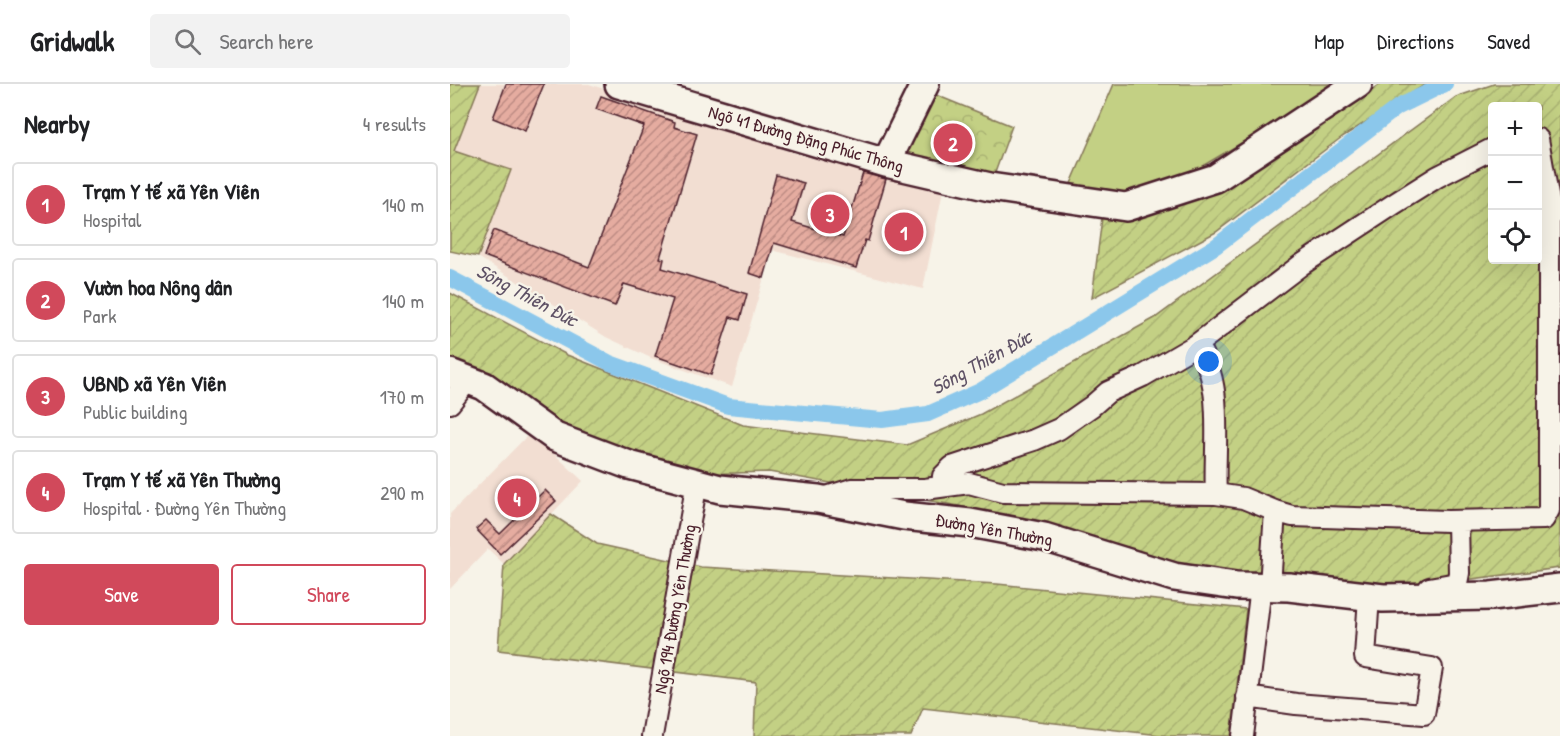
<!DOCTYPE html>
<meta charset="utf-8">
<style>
body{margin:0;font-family:"Patrick Hand",sans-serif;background:#f2f2f2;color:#202124}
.controls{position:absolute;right:18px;top:18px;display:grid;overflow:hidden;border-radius:6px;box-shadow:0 6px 24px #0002}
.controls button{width:54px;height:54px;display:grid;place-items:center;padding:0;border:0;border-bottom:2px solid #e0e0e0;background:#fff;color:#202124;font:30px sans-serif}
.you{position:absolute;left:759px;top:278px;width:21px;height:21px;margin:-15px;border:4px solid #fff;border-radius:50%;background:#1a73e8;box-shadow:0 0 0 9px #1a73e833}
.badge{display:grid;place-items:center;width:39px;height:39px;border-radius:50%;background:#d1495b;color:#fff;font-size:20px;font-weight:700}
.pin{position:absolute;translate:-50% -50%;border:3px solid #fff;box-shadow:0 2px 6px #0006}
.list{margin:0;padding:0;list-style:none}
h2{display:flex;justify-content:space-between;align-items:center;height:78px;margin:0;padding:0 24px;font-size:26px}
h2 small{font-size:20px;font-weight:400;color:#757577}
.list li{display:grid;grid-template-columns:39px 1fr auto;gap:18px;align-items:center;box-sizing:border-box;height:84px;margin:0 12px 12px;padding:0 12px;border:2px solid #e0e0e0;border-radius:6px}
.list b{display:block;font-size:22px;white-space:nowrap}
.list p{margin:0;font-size:20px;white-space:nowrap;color:#757577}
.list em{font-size:20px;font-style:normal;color:#757577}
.actions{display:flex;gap:12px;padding:18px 24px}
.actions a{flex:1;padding:14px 0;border:2px solid #d1495b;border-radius:6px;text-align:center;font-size:21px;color:#d1495b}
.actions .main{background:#d1495b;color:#fff}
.icon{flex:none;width:33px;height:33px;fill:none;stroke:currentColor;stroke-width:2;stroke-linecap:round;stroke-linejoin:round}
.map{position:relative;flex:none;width:1110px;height:652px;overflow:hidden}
header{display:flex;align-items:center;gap:36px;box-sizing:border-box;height:84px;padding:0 30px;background:#fff;border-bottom:2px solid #e0e0e0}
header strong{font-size:28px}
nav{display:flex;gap:33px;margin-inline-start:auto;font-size:21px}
.search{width:420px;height:54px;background:#f2f2f2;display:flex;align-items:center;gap:15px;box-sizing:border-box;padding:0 21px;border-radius:6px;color:#757577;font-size:22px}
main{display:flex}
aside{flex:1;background:#fff}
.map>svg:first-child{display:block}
.built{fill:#f2ded2}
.grass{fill:#c3d084;stroke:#867858;stroke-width:1.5}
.park{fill:url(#park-crowns);stroke:#867858;stroke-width:1.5}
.garden{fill:url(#garden-furrows);stroke:#867858;stroke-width:1.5;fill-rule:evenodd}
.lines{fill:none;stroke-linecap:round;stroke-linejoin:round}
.canal{stroke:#8bc7eb;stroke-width:16}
.building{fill:url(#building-hatch);stroke:#4a1f2b;stroke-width:1.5}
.street-casing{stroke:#4a1f2b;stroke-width:24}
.secondary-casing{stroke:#4a1f2b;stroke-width:32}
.street{stroke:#f7f3e8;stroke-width:20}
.secondary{stroke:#f7f3e8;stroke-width:27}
.labels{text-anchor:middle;stroke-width:4.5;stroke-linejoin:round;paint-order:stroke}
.street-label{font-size:18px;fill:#4a1f2b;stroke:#f7f3e8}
.water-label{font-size:20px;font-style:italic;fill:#5e5165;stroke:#f7f3e8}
</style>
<header>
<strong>Gridwalk</strong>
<div class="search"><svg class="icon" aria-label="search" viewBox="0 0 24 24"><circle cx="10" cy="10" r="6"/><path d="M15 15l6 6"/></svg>Search here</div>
<nav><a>Map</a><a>Directions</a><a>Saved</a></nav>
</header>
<main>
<aside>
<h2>Nearby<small>4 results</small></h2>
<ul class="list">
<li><span class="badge">1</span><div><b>Trạm Y tế xã Yên Viên</b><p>Hospital</p></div><em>140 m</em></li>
<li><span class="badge">2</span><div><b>Vườn hoa Nông dân</b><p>Park</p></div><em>140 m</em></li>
<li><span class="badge">3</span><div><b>UBND xã Yên Viên</b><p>Public building</p></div><em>170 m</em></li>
<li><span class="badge">4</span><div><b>Trạm Y tế xã Yên Thường</b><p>Hospital · Đường Yên Thường</p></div><em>290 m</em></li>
</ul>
<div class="actions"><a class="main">Save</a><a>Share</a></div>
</aside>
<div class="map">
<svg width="1110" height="652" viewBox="0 0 1110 652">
<defs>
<pattern id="park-crowns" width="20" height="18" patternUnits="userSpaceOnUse" patternTransform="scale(1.5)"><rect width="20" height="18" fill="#c3d084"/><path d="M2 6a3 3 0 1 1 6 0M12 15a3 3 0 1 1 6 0" fill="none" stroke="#a9b272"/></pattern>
<pattern id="garden-furrows" width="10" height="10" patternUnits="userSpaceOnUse" patternTransform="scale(1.5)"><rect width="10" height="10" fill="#c3d084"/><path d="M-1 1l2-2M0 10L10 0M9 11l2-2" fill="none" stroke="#a9b272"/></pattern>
<pattern id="building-hatch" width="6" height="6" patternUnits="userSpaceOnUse" patternTransform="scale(1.5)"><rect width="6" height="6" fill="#e5aca0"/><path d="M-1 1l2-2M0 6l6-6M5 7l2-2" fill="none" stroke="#bc8b83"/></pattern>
</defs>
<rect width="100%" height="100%" fill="#f7f3e8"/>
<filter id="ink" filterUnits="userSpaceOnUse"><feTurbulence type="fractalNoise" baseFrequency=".0167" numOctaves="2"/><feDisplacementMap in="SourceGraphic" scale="12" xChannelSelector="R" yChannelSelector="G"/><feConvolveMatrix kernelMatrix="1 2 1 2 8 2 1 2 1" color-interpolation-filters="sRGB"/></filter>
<g filter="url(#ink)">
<!-- built -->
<path class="built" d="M30 0H139L350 71 493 107 473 205 322 166 282 303 201 274 156 253 28 173 60 86 4 67Z
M81 348 133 397 54 480 38 465 0 505V430Z"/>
<!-- grass -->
<path class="grass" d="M664 0H891L744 87 671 111 620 102Z"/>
<!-- park -->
<path class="park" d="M476 7 562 42 542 97 441 76Z"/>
<!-- garden -->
<path class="garden" d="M0 0H30L4 67 61 86 28 173 0 167Z
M931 0H976L892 53 766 148 642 214 652 134 680 133 817 75Z
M1044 0H1110V484L958 503 861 493 735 485 509 422 319 388 249 390 141 358 0 274V209L117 271 293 341 457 361 531 330 705 234 1006 13ZM1042 22H1088V176H1042Z
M101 430 147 460 251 483 547 500 796 525 781 652H719L473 624 461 652H304L306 598 48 566 54 480Z"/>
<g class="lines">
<!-- canal -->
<path class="canal" d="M0 194 160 279 278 322 432 336 478 330 530 307 766 162 948 23 995 0"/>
</g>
<!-- building -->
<path class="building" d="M56 0H94L75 47 43 34Z
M151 12 225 38 224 43 247 50 210 174 214 175 212 184 297 210 290 236 280 233 261 291 205 272 223 215 174 200 165 222 34 172 44 146 139 183 194 42 146 25Z
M413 89 436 95 418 157 415 156 406 184 324 159 314 194 299 189 326 91 354 99 342 138 393 153Z
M95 406 106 417 50 470 26 445 36 436 50 450Z"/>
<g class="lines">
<!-- street casing -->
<g class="street-casing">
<path id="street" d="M746 261C776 297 763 366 766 410
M0 319 18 296
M492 401 493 392 502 383 584 356 609 345 642 322 658 308 693 292 746 261 851 181 944 120 987 93 1042 65
M373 414 402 405H475L519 399 553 408 766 410 793 414 825 427 820 502
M825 427 842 432 998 437 1094 435 1099 426V117L1088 55
M979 504 1007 499 1009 489 1008 437
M797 613 846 620 974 630 982 584 915 573 919 512
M202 652 247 398
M793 652 811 502"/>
</g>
<!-- secondary casing -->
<g class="secondary-casing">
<path id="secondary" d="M169 0 436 79 540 103 676 123 766 94 908 0
M436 79 475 0
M0 289 34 302 105 353 179 381 270 405 368 415 454 432 520 439 594 453 724 493 786 502 839 503 933 514 1041 512 1110 504"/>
</g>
<!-- street -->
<use href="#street" class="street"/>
<!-- secondary -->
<use href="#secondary" class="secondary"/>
</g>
</g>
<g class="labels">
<!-- street labels -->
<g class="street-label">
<text transform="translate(356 55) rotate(16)" y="6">Ngõ 41 Đường Đặng Phúc Thông</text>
<text transform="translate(544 446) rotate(10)" y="6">Đường Yên Thường</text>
<text transform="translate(225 525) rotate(-80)" y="6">Ngõ 194 Đường Yên Thường</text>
</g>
<!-- water labels -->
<g class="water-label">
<text transform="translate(77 211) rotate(28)" y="7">Sông Thiên Đức</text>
<text transform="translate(531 278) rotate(-29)" y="7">Sông Thiên Đức</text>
</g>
</g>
</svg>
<div class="controls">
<button>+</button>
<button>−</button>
<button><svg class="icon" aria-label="locate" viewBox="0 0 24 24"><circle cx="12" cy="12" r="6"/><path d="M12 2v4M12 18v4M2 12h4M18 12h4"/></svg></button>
</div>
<div class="you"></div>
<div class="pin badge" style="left:454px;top:148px">1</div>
<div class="pin badge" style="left:503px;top:59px">2</div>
<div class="pin badge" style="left:380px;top:130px">3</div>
<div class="pin badge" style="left:67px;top:414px">4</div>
</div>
</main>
